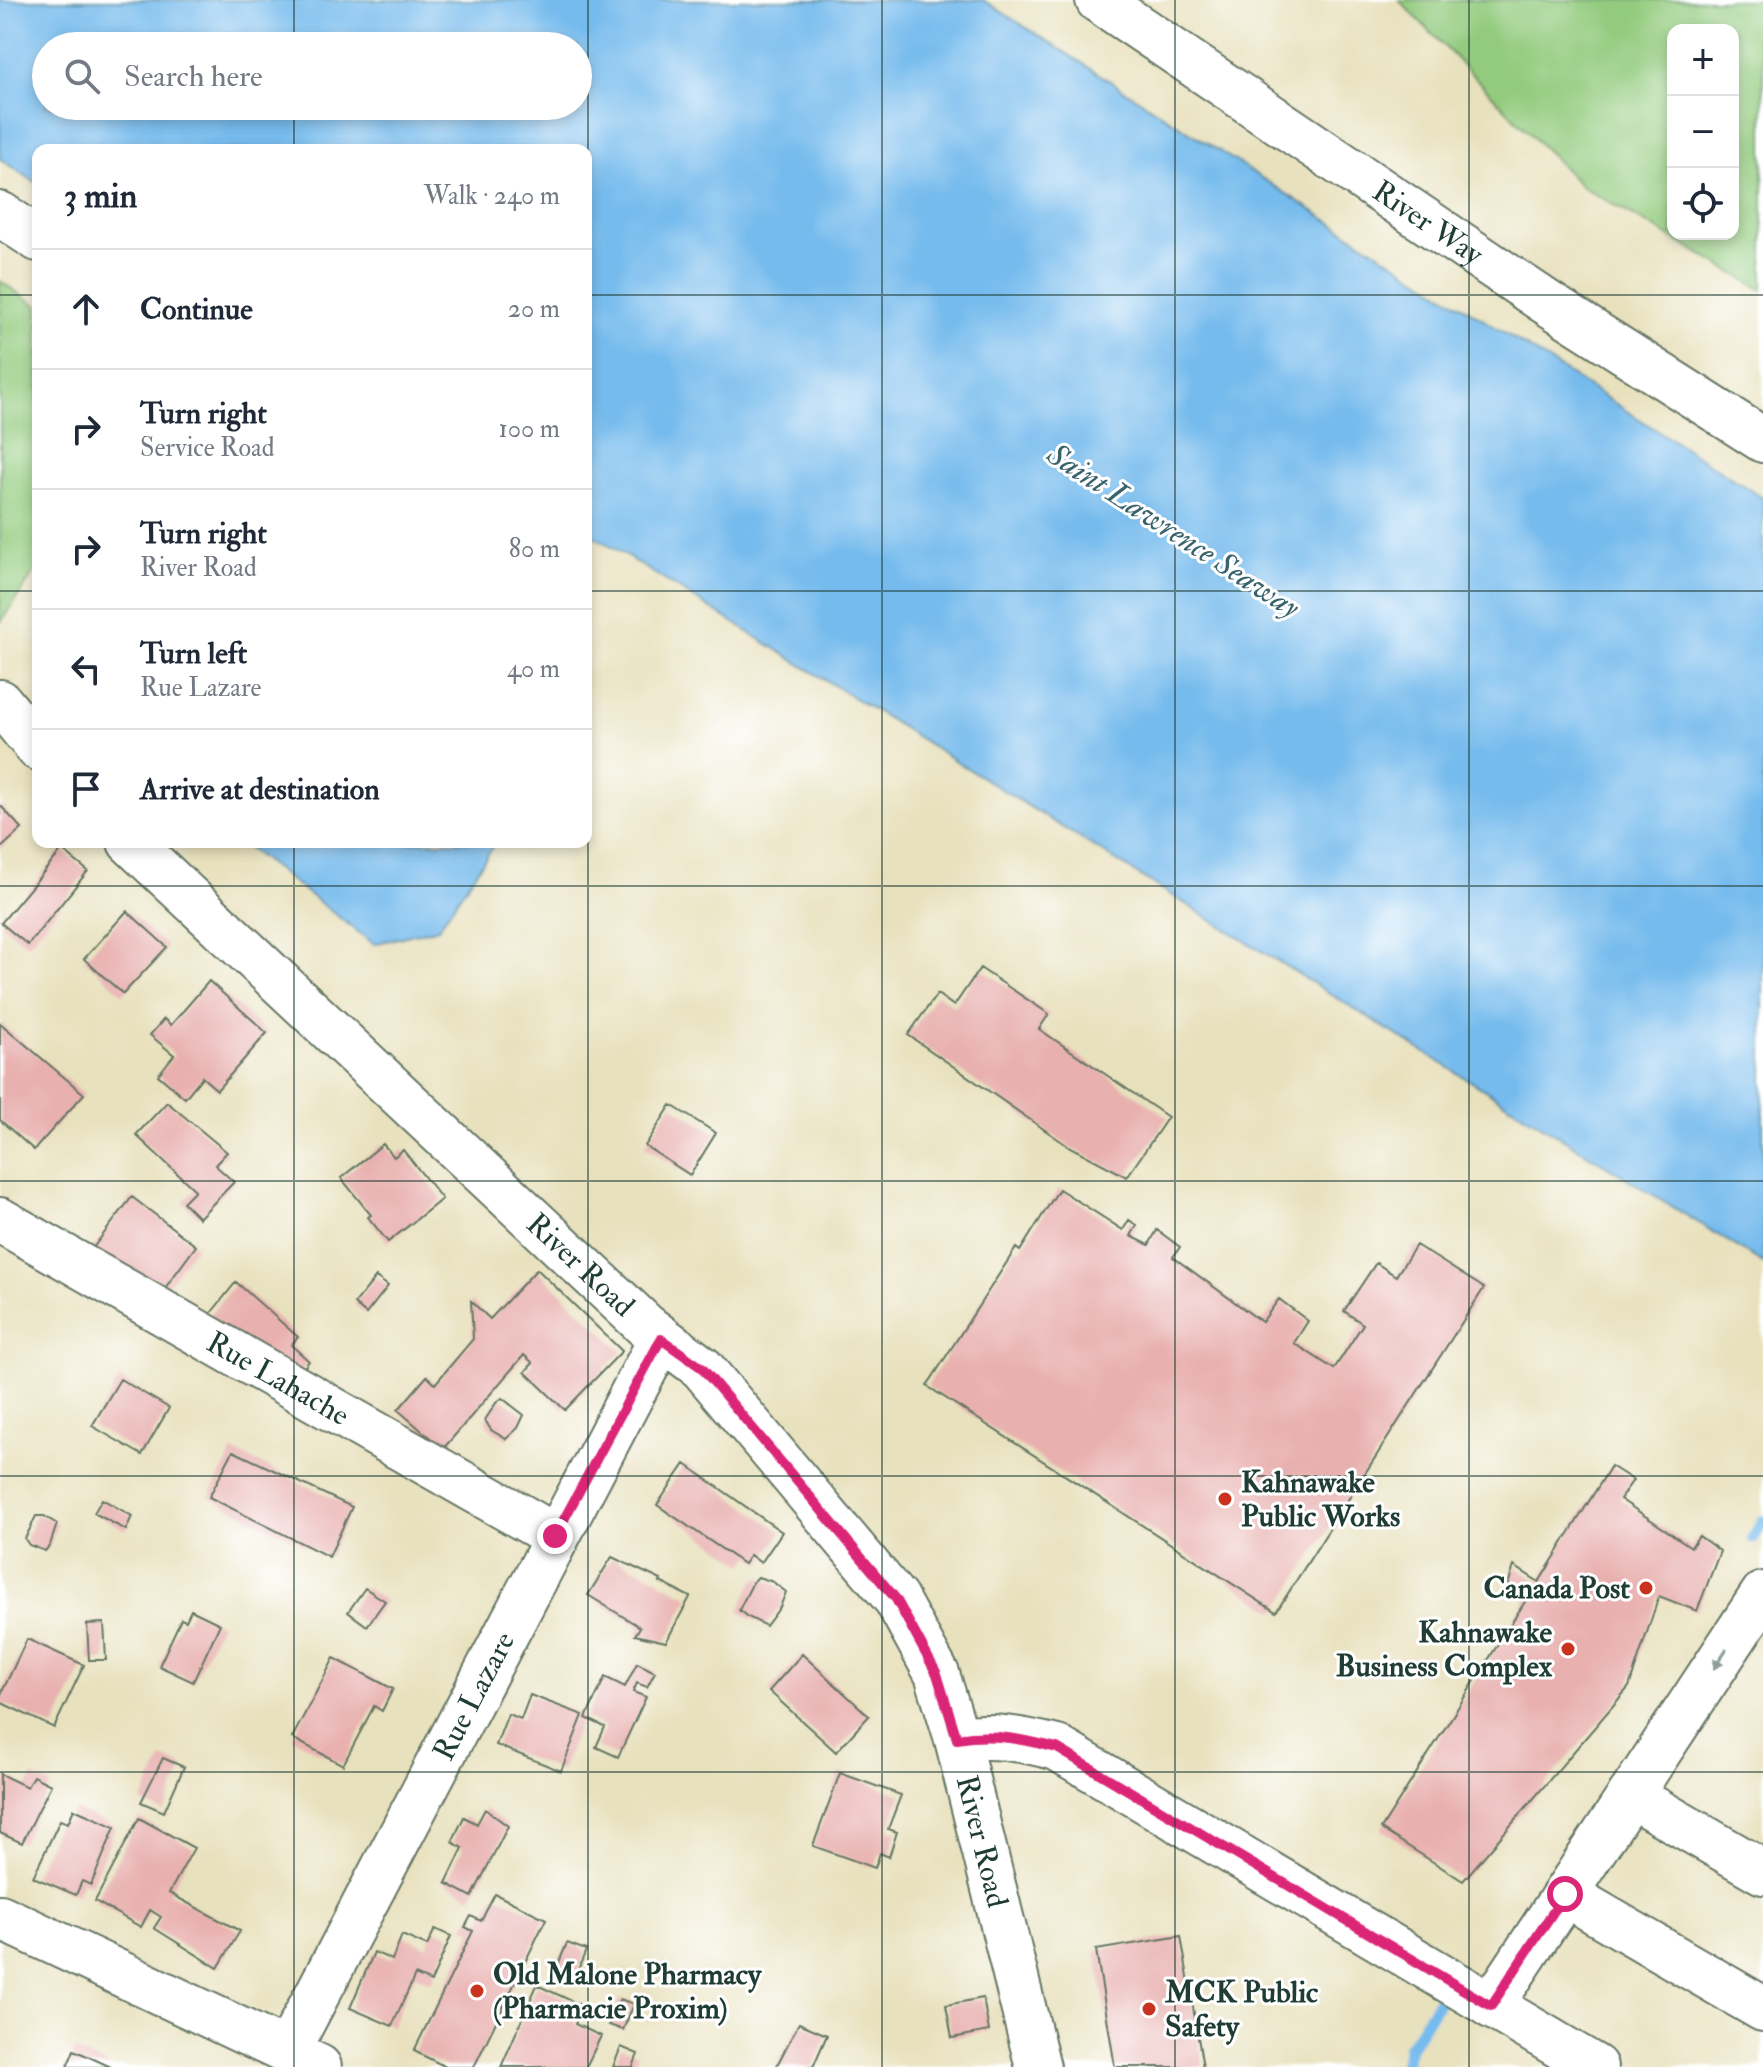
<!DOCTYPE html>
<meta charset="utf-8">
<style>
body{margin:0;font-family:"IM FELL Double Pica",serif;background:#f2f2f3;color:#1f2937}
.controls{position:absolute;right:24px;top:24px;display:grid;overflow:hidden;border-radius:16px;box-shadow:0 4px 12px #0003}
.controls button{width:72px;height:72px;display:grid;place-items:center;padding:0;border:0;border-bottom:2px solid #e0e1e3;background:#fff;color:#1f2937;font:40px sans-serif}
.stop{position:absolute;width:24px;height:24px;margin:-18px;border:6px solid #db2777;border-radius:50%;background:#fff}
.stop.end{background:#db2777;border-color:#fff;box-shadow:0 2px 8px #0008}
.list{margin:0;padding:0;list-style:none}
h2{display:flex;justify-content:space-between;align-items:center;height:104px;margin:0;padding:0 32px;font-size:34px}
h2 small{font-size:26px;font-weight:400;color:#747a83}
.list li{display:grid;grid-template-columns:52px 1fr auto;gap:24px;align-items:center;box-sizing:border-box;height:120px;padding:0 32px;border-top:2px solid #e0e1e3}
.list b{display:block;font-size:30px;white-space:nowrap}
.list p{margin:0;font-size:26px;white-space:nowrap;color:#747a83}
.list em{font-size:26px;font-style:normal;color:#747a83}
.icon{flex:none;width:44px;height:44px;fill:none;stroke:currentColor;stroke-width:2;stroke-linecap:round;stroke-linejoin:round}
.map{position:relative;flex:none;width:1763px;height:2067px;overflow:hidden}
.search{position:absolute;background:#fff;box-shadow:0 4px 12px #0003;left:32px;top:32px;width:560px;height:88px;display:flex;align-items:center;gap:20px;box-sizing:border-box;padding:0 28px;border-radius:44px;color:#747a83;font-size:30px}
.panel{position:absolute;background:#fff;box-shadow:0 4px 12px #0003;left:32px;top:144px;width:560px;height:704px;border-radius:16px}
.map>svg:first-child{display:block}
.green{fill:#93cb7e;stroke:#598459;stroke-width:2;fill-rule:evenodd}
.water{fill:#76bbed;stroke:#4a7c90;stroke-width:2;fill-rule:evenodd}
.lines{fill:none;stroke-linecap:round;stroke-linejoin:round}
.stream{stroke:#76bbed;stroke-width:12}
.building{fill:#e8b0af}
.minor-casing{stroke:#657664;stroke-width:48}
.minor{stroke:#fff;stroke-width:44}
.oneway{fill:#8f9e9a}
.route{stroke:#db2777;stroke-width:10}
.grid{fill:none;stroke:#1f3d34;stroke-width:2;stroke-opacity:0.55}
.poi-dot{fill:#c8321e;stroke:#fff;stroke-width:3}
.labels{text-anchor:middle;stroke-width:6;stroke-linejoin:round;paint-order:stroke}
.street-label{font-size:30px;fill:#1f3d34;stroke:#fff}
.poi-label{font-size:30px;font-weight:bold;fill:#1f3d34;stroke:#fff;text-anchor:start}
.water-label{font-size:32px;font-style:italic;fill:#39636c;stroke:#fff}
</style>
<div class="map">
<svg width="1763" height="2067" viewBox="0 0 1763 2067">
<rect width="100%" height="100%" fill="#fff"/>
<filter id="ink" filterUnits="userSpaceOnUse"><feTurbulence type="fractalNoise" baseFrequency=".0125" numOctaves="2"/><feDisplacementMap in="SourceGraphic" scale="16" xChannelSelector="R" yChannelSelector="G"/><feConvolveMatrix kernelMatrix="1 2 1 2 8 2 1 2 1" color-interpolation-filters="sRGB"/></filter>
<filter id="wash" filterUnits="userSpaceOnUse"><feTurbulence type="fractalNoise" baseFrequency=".006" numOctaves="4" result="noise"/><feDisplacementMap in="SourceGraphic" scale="32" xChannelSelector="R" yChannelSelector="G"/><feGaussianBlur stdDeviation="1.8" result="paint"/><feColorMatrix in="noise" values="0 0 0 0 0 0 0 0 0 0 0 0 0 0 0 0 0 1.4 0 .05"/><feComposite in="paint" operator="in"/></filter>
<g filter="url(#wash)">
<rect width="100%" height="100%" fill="#e8e1bd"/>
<!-- green -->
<path class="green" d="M1399 0H1763V290L1581 186ZM1673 30H1733V234H1673Z
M0 281 38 306V567L0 623Z"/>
<!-- water -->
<path class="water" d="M0 0H983L1763 498V1263L586 531V150H38V184L0 159ZM46 46H578V106H46Z
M240 842H496L438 928 374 944Z"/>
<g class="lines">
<!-- stream -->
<path class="stream" d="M1753 1538 1763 1521
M1404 2067 1409 2048 1446 1989"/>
</g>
<g id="blocks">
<!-- building -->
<path class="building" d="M0 805 22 829 0 849Z
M62 850 88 871 28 945 1 923Z
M127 911 167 947 123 994 84 959Z
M980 968 1049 1014 1039 1029 1168 1117 1127 1177 1068 1146 908 1035 937 994 954 1006Z
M209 981 267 1033 217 1090 202 1077 185 1098 158 1075 174 1055 150 1035 164 1019 171 1025Z
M0 1023 84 1094 34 1150 0 1120Z
M167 1102 227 1152 215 1165 234 1182 199 1218 183 1202 195 1190 136 1135Z
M671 1105 716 1133 690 1175 645 1146Z
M383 1144 394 1157 403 1150 442 1199 388 1242 368 1217 371 1215 341 1178Z
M1059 1189 1123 1230 1129 1220 1137 1225 1131 1236 1149 1245 1157 1230 1180 1247 1173 1257 1262 1322 1279 1299 1308 1321 1294 1343 1334 1369 1363 1324 1344 1311 1376 1263 1396 1276 1416 1245 1484 1288 1276 1612 927 1386 1016 1248 1020 1251Z
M132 1197 196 1246 154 1303 89 1253Z
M537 1269 622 1351 565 1410 525 1372 533 1363 524 1355 443 1449 398 1410 427 1376 435 1384 473 1339 471 1301 490 1319Z
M376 1277 388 1286 366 1314 354 1304Z
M236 1282 298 1337 291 1345 309 1361 291 1384 208 1317Z
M120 1379 169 1408 142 1455 92 1426Z
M502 1398 524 1415 518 1428 506 1439 491 1430 485 1420 496 1403Z
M233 1451 352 1507 329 1557 209 1497Z
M685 1464 782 1532 761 1563 750 1555 744 1564 657 1505Z
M1611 1466 1633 1480 1620 1499 1691 1547 1699 1536 1720 1551 1697 1611 1659 1596 1629 1687 1463 1881 1381 1829 1526 1600 1507 1588 1514 1566 1539 1582Z
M102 1499 132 1516 126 1530 94 1513Z
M36 1516H44L57 1524 50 1545 45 1551 29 1545 25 1539Z
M612 1557 661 1580 660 1582 690 1597 666 1642 635 1635 640 1627 588 1595Z
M758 1577 773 1582 786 1592 780 1607 766 1626 746 1616 739 1610 753 1582Z
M365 1588 385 1601 367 1626 348 1612Z
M191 1610 220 1624 193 1682 159 1666 181 1619 186 1621Z
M104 1623 106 1660H89L87 1624Z
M27 1639 84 1665 54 1728 0 1702V1696Z
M802 1654 869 1716 836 1752 769 1691Z
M334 1658 393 1689 382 1711 374 1706 343 1765 292 1738Z
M637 1663 655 1672 647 1687 637 1683 633 1692 646 1697 618 1757 596 1747 605 1727 586 1718 605 1677 625 1687Z
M530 1695 583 1715 561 1771 496 1745 508 1714 521 1719Z
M163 1758 184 1767 164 1812 141 1802Z
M840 1773 901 1795 888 1829 897 1832 889 1857 880 1853 875 1868 813 1846Z
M0 1774 27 1787 33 1776 51 1785 22 1843 0 1833Z
M74 1809 115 1827 91 1885 82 1881 76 1895 33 1877 60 1820 68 1823Z
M485 1809 508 1826 472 1897 446 1883 463 1848 452 1842 464 1817 477 1824Z
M139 1818 194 1848 169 1893 240 1931 218 1968 154 1928 161 1917 150 1910 141 1927 95 1901Z
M495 1894 546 1919 474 2067H446L414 2051 473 1931 465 1927 471 1916 481 1921Z
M435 1929 451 1936 431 1982 415 1975 392 2026 350 2008 374 1952 392 1960 402 1935 427 1946Z
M1181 1936 1203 2067H1115L1096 1950Z
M567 1943 586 1950 576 1975 557 1967Z
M537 1985 583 2006 575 2024 601 2036 586 2067H501Z
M983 1998 989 2031 952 2038 946 2005Z
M620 1999 634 2004 623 2030 609 2025Z
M799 2023 827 2035 813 2067H776Z
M621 2047 638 2054 633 2067H613Z
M74 2050 111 2067H67Z"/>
</g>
</g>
<g filter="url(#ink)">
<use href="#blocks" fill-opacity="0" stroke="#657664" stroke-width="2"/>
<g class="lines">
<!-- minor casing -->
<g class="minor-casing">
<g id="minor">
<path id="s1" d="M1098 0 1546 302 1763 440"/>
<path d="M0 214 38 239"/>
<path d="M0 702 38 748"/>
<path id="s2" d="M130 842 646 1326 702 1368 896 1599 937 1674 957 1739 1038 2067"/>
<path id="s3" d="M0 1220 555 1536"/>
<path d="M957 1739C993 1734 1022 1739 1057 1748L1595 2067"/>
<path d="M1630 1795 1763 1872"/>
<path d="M1565 1894 1763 2009"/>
<path d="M0 1917 319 2067"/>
<path d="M1491 2006 1763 1594"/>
<path id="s4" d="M287 2052 661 1339"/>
</g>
</g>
<!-- minor -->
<use href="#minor" class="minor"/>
</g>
<!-- one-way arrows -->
<defs><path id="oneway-solid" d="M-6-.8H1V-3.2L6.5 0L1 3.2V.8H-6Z" transform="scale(2)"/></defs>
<use class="oneway" href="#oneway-solid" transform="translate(1720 1659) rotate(123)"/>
</g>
<g class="lines" filter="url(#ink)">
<!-- route -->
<path class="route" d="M555 1536 661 1339 702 1368 896 1599 937 1674 957 1739C993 1733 1022 1739 1057 1748L1491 2006 1565 1894"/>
</g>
<!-- grid -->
<path class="grid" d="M294 0V46M588 0V2067M882 0V2067M1175 0V2067M1469 0V2067M294 106V150M0 295H38M586 295H1763M0 591H38M586 591H1763M294 842V2067M0 886H1763M0 1181H1763M0 1476H1763M0 1772H1763"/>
<!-- markers -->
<g class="poi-dot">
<circle cx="1225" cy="1499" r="8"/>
<circle cx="1646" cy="1588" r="8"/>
<circle cx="1568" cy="1649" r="8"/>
<circle cx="477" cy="1991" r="8"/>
<circle cx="1149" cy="2009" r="8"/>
</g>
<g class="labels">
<!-- street labels -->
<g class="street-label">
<text dy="10" stroke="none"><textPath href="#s1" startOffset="398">River Way</textPath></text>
<text dy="10" stroke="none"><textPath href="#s2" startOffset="618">River Road</textPath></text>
<text dy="10" stroke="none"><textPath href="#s3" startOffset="320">Rue Lahache</textPath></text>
<text dy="10" stroke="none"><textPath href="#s4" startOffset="402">Rue Lazare</textPath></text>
<text dy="10" stroke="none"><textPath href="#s2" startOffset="1338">River Road</textPath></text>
</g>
<!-- poi labels -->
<g class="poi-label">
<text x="1241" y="1492">Kahnawake<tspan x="1241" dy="34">Public Works</tspan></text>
<text x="1630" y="1598" text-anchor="end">Canada Post</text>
<text x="1552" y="1642" text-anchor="end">Kahnawake<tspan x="1552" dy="34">Business Complex</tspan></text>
<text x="493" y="1984">Old Malone Pharmacy<tspan x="493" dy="34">(Pharmacie Proxim)</tspan></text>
<text x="1165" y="2002">MCK Public<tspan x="1165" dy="34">Safety</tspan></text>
</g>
<!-- water labels -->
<g class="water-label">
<text transform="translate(1174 530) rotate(33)" y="11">Saint Lawrence Seaway</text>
</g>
</g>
</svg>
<div class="controls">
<button>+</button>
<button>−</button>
<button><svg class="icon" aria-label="locate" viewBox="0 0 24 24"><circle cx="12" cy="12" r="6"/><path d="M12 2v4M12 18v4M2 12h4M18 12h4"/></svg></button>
</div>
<div class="stop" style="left:1565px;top:1894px"></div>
<div class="stop end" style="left:555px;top:1536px"></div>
<div class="search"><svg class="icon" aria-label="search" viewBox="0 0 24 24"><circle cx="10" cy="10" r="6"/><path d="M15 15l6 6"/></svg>Search here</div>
<section class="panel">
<h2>3 min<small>Walk · 240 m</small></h2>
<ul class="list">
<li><svg class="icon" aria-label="ahead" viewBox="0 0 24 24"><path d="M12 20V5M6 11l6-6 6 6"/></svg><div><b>Continue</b></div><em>20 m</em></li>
<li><svg class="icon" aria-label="right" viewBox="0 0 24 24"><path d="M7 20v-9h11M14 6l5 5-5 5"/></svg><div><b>Turn right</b><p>Service Road</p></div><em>100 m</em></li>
<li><svg class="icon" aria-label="right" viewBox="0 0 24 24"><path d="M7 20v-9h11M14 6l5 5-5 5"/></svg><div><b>Turn right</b><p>River Road</p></div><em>80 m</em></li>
<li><svg class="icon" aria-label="left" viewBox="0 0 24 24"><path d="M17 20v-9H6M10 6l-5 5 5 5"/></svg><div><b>Turn left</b><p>Rue Lazare</p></div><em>40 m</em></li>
<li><svg class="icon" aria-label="arrive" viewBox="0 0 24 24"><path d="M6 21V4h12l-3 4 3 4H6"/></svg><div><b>Arrive at destination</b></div></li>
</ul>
</section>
</div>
